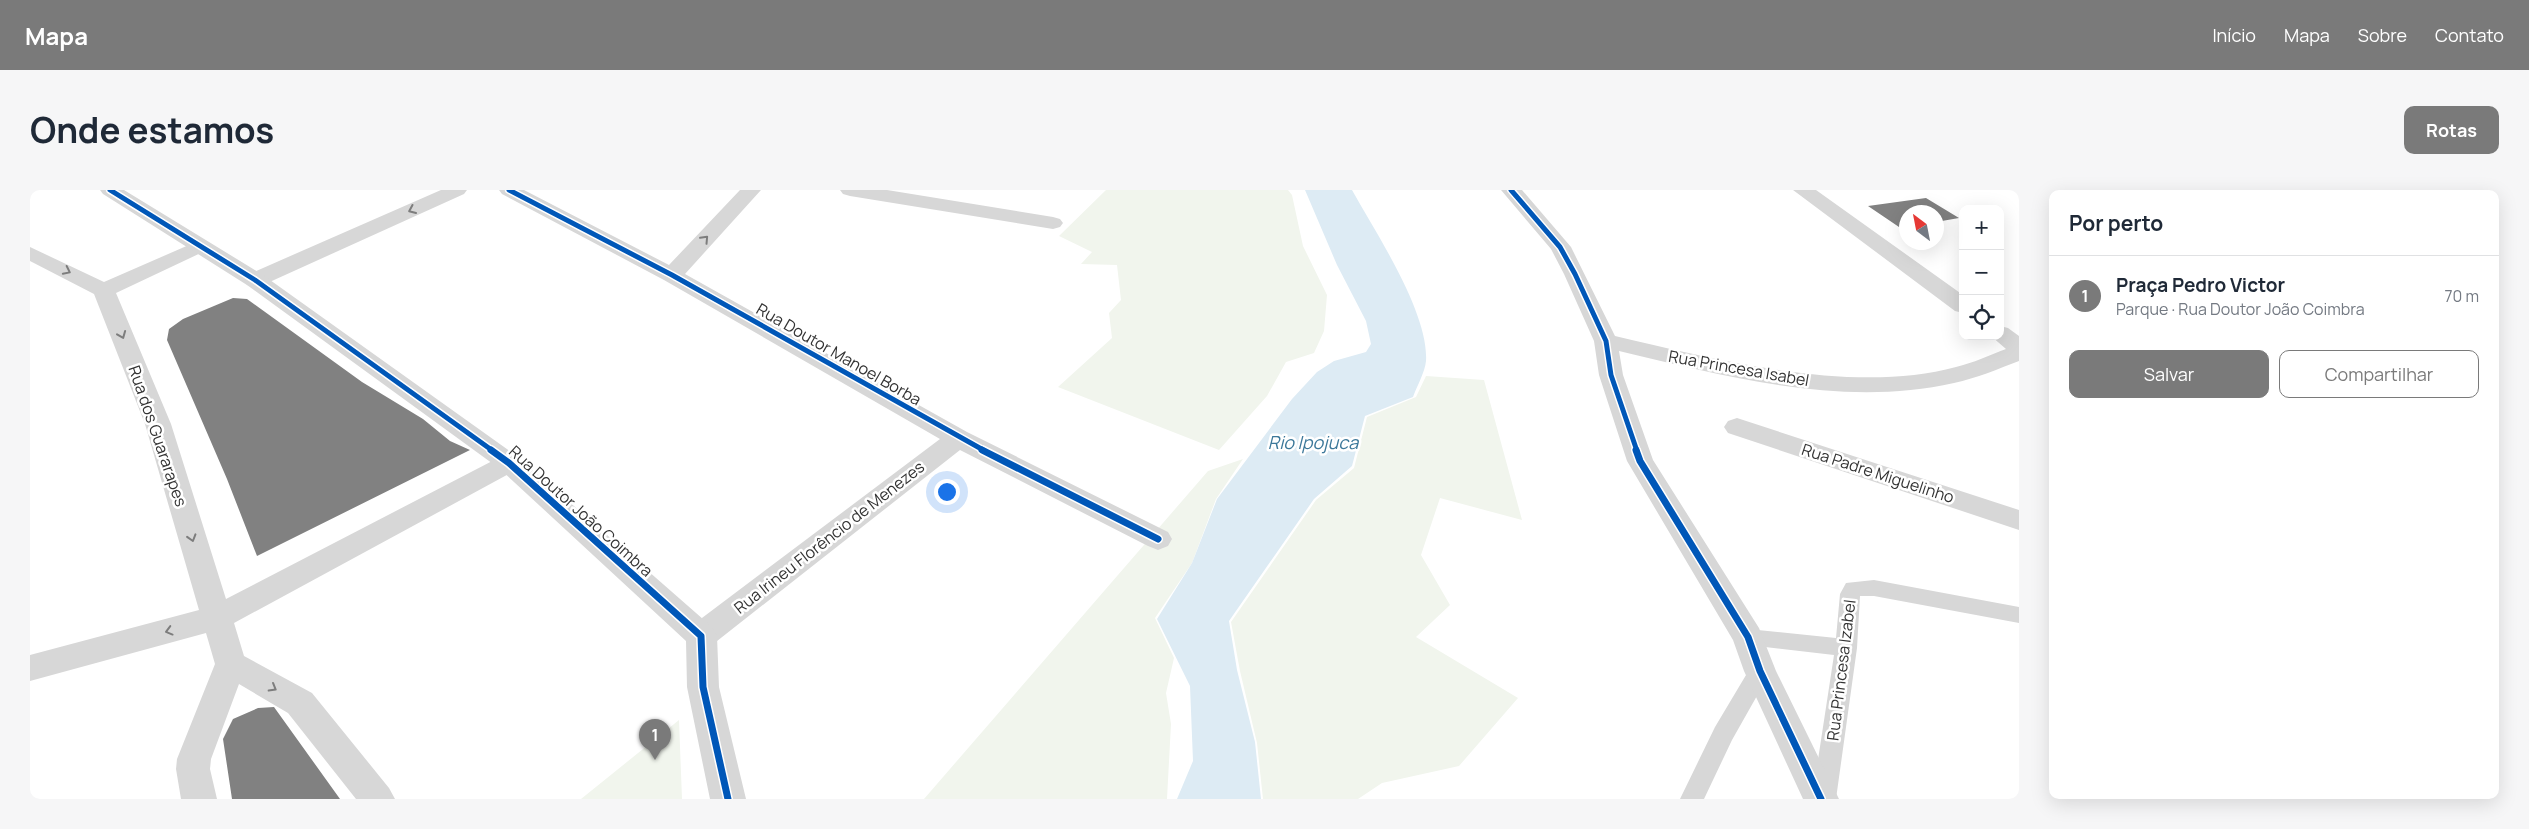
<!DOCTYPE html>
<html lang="pt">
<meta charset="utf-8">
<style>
body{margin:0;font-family:Manrope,sans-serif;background:#f6f6f7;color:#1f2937}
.controls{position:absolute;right:15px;top:15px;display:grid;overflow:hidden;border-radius:10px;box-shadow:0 5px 20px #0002}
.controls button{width:45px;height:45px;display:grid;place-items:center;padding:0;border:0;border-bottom:1px solid #e0e1e3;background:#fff;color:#1f2937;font:25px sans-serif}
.compass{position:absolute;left:1869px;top:15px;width:45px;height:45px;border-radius:50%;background:#fff;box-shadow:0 5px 20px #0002;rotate:328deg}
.you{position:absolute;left:916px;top:301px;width:18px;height:18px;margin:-12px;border:4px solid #fff;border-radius:50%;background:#1a73e8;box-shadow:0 0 0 8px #1a73e833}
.badge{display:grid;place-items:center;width:32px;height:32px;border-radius:50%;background:#7a7a7a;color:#fff;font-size:16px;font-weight:700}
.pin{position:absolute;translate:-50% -41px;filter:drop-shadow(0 1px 2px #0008)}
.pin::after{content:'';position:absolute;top:26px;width:18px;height:15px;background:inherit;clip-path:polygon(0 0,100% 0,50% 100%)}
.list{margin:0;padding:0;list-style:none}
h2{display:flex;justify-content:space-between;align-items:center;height:65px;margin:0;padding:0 20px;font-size:21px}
h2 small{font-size:16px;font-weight:400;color:#747a83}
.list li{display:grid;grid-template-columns:32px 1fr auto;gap:15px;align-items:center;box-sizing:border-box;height:80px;padding:0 20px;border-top:1px solid #e0e1e3}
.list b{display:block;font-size:19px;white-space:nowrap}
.list p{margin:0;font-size:16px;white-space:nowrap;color:#747a83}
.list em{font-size:16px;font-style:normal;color:#747a83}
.actions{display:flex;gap:10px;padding:15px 20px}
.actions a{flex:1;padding:11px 0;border:1px solid #7a7a7a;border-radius:10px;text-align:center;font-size:18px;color:#7a7a7a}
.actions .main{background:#7a7a7a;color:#fff}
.icon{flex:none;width:28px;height:28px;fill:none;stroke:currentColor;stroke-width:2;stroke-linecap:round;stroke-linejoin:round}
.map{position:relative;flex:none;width:1989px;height:609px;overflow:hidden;border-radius:10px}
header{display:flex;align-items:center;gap:30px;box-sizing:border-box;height:70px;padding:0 25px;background:#7a7a7a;color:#fff}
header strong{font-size:24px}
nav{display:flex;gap:28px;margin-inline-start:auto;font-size:18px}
.intro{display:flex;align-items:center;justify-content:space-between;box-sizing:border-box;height:120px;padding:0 30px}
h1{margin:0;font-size:35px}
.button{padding:12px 22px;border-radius:10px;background:#7a7a7a;color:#fff;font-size:18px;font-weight:700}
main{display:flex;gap:30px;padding:0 30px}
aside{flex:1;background:#fff;border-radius:10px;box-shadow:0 5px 20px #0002}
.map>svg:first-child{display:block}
.green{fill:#f1f5ed}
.water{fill:#ddebf4}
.building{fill:#818181}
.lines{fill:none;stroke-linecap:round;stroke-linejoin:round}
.service{fill:#d7d7d7;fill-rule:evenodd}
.minor{fill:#d7d7d7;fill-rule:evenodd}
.tertiary{fill:#d7d7d7;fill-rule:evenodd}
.cycleway-far1-casing{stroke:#fff;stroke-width:8}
.cycleway-casing{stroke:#fff;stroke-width:10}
.cycleway-far1{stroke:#0057b8;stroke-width:5}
.cycleway{stroke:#0057b8;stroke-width:7}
.oneway{stroke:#7d7d7d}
.labels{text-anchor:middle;stroke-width:5;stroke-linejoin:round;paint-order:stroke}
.street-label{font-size:16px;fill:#333;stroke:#fff}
.water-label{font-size:18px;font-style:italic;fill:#3c789a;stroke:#fff}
</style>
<header>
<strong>Mapa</strong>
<nav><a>Início</a><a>Mapa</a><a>Sobre</a><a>Contato</a></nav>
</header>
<div class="intro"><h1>Onde estamos</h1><a class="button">Rotas</a></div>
<main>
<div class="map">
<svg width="1989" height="609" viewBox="0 0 1989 609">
<rect width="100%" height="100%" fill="#fff"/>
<!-- green -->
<path class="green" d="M1076 0H1258L1262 5 1273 56 1297 105 1294 141 1284 163 1256 172 1237 206 1189 260 1028 197 1082 148 1079 123 1091 110 1087 75 1051 74 1062 62 1029 46Z
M1396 186 1454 190 1492 330 1410 308 1391 365 1420 415 1386 447 1488 508 1429 576 1352 593 1328 609H1233L1227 553 1210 481 1201 432 1286 310 1324 278 1337 227 1386 207Z
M1213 269 1186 309 1162 373 1125 428 1144 468 1136 503 1141 534 1137 609H894L1178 281Z
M649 530 652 609H551Z"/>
<!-- water -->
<path class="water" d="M1275 0H1322C1346 43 1399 123 1396 171 1395 182 1387 196 1383 207L1335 226 1322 276 1284 309 1199 431 1207 480 1225 552 1231 609H1147L1163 571 1160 496 1127 429 1162 373 1187 309 1262 209 1287 182 1304 171 1336 162 1341 154 1336 131 1307 75Z"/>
<!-- building -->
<path class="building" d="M1896 8 1929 28 1906 32V22H1876V36L1869 37 1838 16Z
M203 108 217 109 332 192 393 229 420 251 440 260 227 366 197 289 137 150 139 139 153 129Z
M244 517 310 609H202L193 549 203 529 228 518Z"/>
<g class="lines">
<!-- service -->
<path class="service" d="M1844 390 1989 417V433L1844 406H1830L1827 458 1806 609H1782L1804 465 1718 455 1710 453 1707 447 1710 441 1718 439 1806 448 1810 404 1816 393Z
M1730 472 1738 475 1741 481 1702 550 1674 609H1650L1685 537 1722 475Z"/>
<!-- minor -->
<path class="minor" d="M411 0H437L434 4 233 95 225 97 217 95 214 90 217 85Z
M469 0H494L639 75 710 0H731L655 84 937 242 1138 342 1142 349 1138 356 1128 360 1118 356 930 260 682 455 671 458 660 455 655 446 660 437 910 249 634 90 472 4Z
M810 0H857L1023 27 1030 29 1033 33 1030 37 1023 39 820 6 813 4Z
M1471 0H1492L1541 57 1585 146C1687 170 1824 205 1926 177 1943 173 1960 165 1976 159L1961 146H1970V136L1978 138 1989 146V171C1968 179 1947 188 1924 193 1813 218 1698 187 1589 161L1593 185 1623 270 1729 438 1746 481 1809 609H1773L1714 481 1703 450 1597 271 1569 185 1564 151 1534 84 1521 59Z
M1763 0H1786L1933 105V123L1925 121Z
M168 51 175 53 179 57 175 61 86 103 141 234 196 409 470 267 479 264 488 267 492 273 488 279 204 433 214 466 282 503 359 598 365 609H326L258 523 209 494 181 569 180 579 187 609H151L146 579 147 569 185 474 176 443 0 491V465L169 420 115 234 64 104 0 71V57L74 92Z
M1707 228 1989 320V340L1698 243 1694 237 1698 231Z"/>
<!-- tertiary -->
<path class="tertiary" d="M70 0H94L233 85 488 267 682 437 687 446 689 497 716 609H680L657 497 656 451 470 279 217 95 73 4Z"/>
<!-- cycleway-far1 casing -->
<g class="cycleway-far1-casing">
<path id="cycleway-far1" d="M80 0 225 90 463 261
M479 0 642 85 955 261
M1481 0 1530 57 1545 84 1576 151 1581 185 1607 261"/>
</g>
<!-- cycleway casing -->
<g class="cycleway-casing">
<path id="cycleway" d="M461 260 479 273 671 446 673 497 698 609
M952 260 1128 349
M1606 260 1610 271 1718 447 1730 481 1791 609"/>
</g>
<!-- cycleway-far1 -->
<use href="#cycleway-far1" class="cycleway-far1"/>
<!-- cycleway -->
<use href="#cycleway" class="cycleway"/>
</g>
<!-- one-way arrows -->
<defs><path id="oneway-chevron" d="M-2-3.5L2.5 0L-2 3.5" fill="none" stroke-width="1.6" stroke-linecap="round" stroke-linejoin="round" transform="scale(1.25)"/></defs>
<g class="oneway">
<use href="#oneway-chevron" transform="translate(382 20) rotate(156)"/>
<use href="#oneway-chevron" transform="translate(675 49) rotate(-47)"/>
<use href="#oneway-chevron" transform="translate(37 81) rotate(26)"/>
<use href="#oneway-chevron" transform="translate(92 145) rotate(68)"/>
<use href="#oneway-chevron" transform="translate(162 348) rotate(73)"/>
<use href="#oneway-chevron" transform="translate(139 441) rotate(165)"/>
<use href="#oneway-chevron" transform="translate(243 498) rotate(30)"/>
</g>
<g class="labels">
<!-- street labels -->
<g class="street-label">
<text transform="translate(809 164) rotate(30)" y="6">Rua Doutor Manoel Borba</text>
<text transform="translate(1709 178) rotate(10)" y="6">Rua Princesa Isabel</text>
<text transform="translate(128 246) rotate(71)" y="6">Rua dos Guararapes</text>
<text transform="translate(1848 283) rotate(18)" y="6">Rua Padre Miguelinho</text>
<text transform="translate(551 321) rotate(42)" y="6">Rua Doutor João Coimbra</text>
<text transform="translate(799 347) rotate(-38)" y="6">Rua Irineu Florêncio de Menezes</text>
<text transform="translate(1811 480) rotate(-83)" y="6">Rua Princesa Izabel</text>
</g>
<!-- water labels -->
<g class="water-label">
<text x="1283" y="259">Rio Ipojuca</text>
</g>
</g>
</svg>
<div class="controls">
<button>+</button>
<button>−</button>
<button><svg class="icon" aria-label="locate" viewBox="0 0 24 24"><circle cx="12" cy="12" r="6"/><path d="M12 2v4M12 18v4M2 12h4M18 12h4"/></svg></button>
</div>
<svg class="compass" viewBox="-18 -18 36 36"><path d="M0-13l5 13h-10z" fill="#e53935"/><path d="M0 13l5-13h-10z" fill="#747a83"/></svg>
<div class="you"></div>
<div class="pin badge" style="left:625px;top:570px">1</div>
</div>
<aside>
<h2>Por perto<small></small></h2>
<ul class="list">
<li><span class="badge">1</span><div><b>Praça Pedro Victor</b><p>Parque · Rua Doutor João Coimbra</p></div><em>70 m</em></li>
</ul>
<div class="actions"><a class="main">Salvar</a><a>Compartilhar</a></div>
</aside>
</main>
